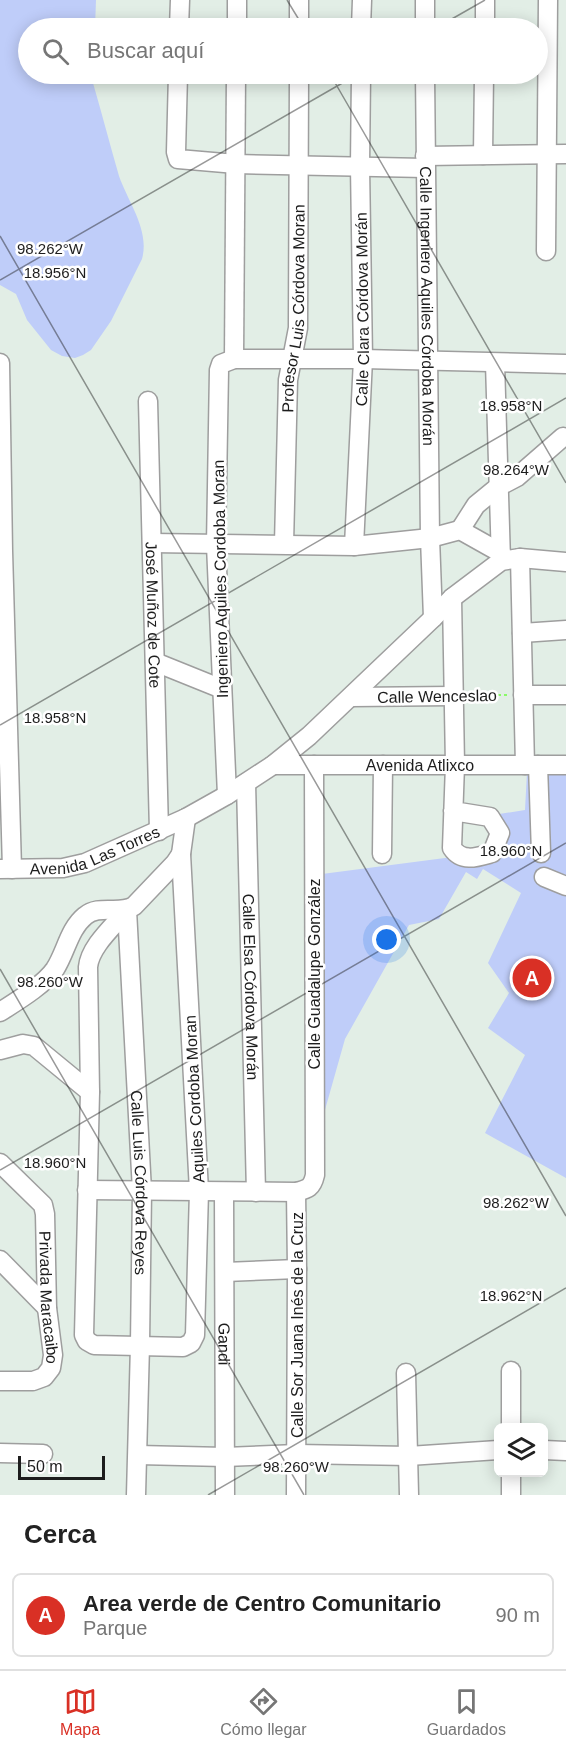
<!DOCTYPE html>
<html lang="es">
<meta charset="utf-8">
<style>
body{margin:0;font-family:Helvetica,sans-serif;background:#f6f6f6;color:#222}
.controls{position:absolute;right:18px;bottom:18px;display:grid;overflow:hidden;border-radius:9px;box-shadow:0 3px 15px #0003}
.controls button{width:54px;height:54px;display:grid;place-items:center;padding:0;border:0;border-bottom:2px solid #e0e0e0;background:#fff;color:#222;font:30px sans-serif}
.scale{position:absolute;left:18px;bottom:15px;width:87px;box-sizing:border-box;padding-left:6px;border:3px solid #1d1d1d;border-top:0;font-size:16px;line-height:21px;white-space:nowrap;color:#1d1d1d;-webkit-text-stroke:4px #fff;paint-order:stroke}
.you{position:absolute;left:387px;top:940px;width:21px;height:21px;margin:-15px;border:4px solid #fff;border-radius:50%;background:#1a73e8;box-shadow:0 0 0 9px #1a73e833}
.badge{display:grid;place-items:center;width:39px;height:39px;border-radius:50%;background:#d93025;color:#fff;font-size:20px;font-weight:700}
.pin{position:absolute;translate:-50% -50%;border:3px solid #fff;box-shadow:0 2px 6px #0006}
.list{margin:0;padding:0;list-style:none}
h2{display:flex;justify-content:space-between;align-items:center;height:78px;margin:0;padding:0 24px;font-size:26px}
h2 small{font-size:20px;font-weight:400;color:#767676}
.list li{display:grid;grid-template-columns:39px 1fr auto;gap:18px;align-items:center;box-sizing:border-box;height:84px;margin:0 12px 12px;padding:0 12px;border:2px solid #e0e0e0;border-radius:9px}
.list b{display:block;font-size:22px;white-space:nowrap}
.list p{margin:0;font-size:20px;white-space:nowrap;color:#767676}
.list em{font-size:20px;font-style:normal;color:#767676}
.icon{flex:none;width:33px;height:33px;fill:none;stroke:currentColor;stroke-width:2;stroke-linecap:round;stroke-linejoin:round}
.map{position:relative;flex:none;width:566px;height:1495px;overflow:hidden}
.search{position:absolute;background:#fff;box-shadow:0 3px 15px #0003;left:18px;right:18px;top:18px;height:66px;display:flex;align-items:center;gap:15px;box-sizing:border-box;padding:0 21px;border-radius:33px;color:#767676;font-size:22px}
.sheet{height:174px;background:#fff}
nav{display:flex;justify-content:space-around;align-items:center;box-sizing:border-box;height:84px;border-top:2px solid #e0e0e0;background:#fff;font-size:16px;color:#767676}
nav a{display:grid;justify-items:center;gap:3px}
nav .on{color:#d93025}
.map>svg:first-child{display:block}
.park{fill:#bfcdf9}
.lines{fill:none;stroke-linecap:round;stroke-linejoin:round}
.minor-casing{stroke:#9e9e9e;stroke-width:21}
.path{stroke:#8af969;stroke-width:2;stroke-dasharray:3 3;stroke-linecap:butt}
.minor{stroke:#fff;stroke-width:18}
.ticks{fill:none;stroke:#1d1d1d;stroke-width:1.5;stroke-opacity:0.45}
.labels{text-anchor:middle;stroke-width:5;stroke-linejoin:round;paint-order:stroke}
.street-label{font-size:16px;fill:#1d1d1d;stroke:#fff}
.ticks-label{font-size:15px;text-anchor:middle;fill:#1d1d1d;stroke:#fff;stroke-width:5;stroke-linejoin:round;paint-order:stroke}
</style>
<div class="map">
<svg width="566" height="1495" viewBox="0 0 566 1495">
<rect width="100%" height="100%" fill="#e2eee6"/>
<!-- park -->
<path class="park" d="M0 0H96L95 28H28V74H93V83C102 114 110 145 119 176 128 202 150 230 142 259L111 321 91 350 83 355 75 358 62 356 51 350 27 320 16 294 0 285Z
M527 772H566V1178L485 1133 525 1055 488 1028 509 993 488 963 521 893 483 869 477 879 466 872 439 919 409 925 345 1039 321 1124 322 874 491 852 493 815 525 810Z"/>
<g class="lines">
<!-- minor casing -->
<g class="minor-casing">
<g id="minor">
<path d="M425 0V28"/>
<path d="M179 28 180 0"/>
<path d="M237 28V0"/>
<path d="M299 28V0"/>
<path d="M361 28 362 0"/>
<path d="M485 28V0"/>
<path d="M178 74 176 152 178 159 236 164 425 168"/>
<path id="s1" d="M425 74 430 538 433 618"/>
<path d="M483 155 484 74"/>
<path d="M425 156 566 154"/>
<path d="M546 251 548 0"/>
<path d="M234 359 236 74"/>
<path d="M0 363 3 551 12 869"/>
<path d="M495 363 501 561"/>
<path id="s2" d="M148 401 159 831"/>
<path d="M460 530 476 505 498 487 517 477 563 437"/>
<path d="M152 543 354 546 430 538 460 530 501 553"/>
<path id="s3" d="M284 544 288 380 298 328 299 74"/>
<path id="s4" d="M354 546 363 359 360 166 361 74"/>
<path d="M520 558 525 765"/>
<path d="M452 598 455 765 452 848C462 863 478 857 492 853L500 833 490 817 453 811"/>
<path d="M522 633 566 630"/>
<path d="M155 662 222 689"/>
<path d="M523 695H566"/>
<path d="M351 697 453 696"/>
<path id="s5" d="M273 765H566"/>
<path d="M538 765 541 853"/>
<path id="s6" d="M246 783 256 1192"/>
<path d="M227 795 216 545 219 370 221 364 234 359H363L566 364"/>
<path d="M382 854 383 765"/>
<path id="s7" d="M0 869 63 868 85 863 186 818 227 795 273 765 309 736 433 618 452 598 501 561 520 558 566 562"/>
<path d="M544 877 566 886"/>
<path d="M127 910C114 926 90 946 88 967L90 1092 84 1335 87 1341 94 1345 183 1347 191 1343 195 1335 199 1191 181 854 186 818"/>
<path id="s8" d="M127 910 142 1191 140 1345 136 1495"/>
<path d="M0 1012C17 1001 44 985 55 969 66 952 69 929 85 916 99 904 119 915 134 906L175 863 181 854"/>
<path d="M0 1050 23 1044 34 1046 90 1092"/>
<path id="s9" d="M0 1163 43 1205 45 1214 47 1308 53 1355 51 1368 44 1377 33 1381H0"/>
<path d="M87 1190 296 1192C308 1189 312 1188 315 1175L314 765"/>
<path id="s10" d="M224 1192 225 1495"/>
<path d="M296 1192 297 1269 296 1495"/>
<path d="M0 1260 47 1308"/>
<path d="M225 1272 297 1269"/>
<path d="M511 1371V1428"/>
<path d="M406 1373 409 1495"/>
<path d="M544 1450 566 1451"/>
<path d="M0 1453 43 1454"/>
<path d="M138 1455 225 1457 297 1454 409 1456 498 1450"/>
<path d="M511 1472V1495"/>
</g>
</g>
<!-- path -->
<path class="path" d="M468 695H507"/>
<!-- minor -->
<use href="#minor" class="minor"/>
</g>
<!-- ticks -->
<path class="ticks" d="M287 0 304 28M436 28 485 0M330 74 566 483M0 236 566 1216M0 280 358 74M0 725 566 398M0 969 304 1495M0 1170 566 843M208 1495 566 1288"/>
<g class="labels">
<!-- street labels -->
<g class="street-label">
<text dy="6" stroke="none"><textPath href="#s1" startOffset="232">Calle Ingeniero Aquiles Córdoba Morán</textPath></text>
<text dy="6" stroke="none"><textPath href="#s3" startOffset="236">Profesor Luis Córdova Moran</textPath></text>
<text dy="6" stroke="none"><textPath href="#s4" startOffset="237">Calle Clara Córdova Morán</textPath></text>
<text transform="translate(220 579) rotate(-91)" y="6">Ingeniero Aquiles Cordoba Moran</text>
<text dy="6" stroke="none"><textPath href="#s2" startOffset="214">José Muñoz de Cote</textPath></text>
<text transform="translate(437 696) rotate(-1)" y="6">Calle Wenceslao</text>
<text dy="6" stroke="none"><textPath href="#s5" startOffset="147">Avenida Atlixco</textPath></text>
<text dy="6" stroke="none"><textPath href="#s7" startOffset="98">Avenida Las Torres</textPath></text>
<text transform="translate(314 974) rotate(-90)" y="6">Calle Guadalupe González</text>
<text dy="6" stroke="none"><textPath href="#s6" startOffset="204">Calle Elsa Córdova Morán</textPath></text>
<text transform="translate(194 1099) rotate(-93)" y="6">Aquiles Cordoba Moran</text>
<text dy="6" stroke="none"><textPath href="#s8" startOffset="273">Calle Luis Córdova Reyes</textPath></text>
<text dy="6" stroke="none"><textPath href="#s9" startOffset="153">Privada Maracaibo</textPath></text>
<text transform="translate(297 1325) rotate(-90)" y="6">Calle Sor Juana Inés de la Cruz</text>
<text dy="6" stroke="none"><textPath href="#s10" startOffset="152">Gandi</textPath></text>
</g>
</g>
<g class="ticks-label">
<text x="50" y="254">98.262°W</text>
<text x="55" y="278">18.956°N</text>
<text x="511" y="411">18.958°N</text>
<text x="516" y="475">98.264°W</text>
<text x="55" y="723">18.958°N</text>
<text x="511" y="856">18.960°N</text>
<text x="50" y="987">98.260°W</text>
<text x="55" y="1168">18.960°N</text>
<text x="516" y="1208">98.262°W</text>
<text x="511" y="1301">18.962°N</text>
<text x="296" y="1472">98.260°W</text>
</g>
</svg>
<div class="controls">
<button><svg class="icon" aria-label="layers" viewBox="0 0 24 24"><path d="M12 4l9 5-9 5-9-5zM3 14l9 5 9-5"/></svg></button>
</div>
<div class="scale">50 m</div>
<div class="you"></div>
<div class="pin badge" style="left:532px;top:978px">A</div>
<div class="search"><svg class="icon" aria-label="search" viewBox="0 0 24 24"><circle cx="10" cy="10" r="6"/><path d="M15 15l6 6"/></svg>Buscar aquí</div>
</div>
<section class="sheet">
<h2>Cerca<small></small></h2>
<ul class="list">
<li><span class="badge">A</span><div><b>Area verde de Centro Comunitario</b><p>Parque</p></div><em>90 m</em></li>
</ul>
</section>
<nav>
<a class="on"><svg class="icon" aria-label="map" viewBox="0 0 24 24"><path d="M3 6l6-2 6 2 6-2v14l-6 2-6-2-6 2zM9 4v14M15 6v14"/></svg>Mapa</a>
<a><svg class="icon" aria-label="directions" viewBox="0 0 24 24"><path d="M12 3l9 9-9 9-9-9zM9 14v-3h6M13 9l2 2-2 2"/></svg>Cómo llegar</a>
<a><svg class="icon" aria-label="saved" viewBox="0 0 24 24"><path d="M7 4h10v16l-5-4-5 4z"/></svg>Guardados</a>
</nav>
